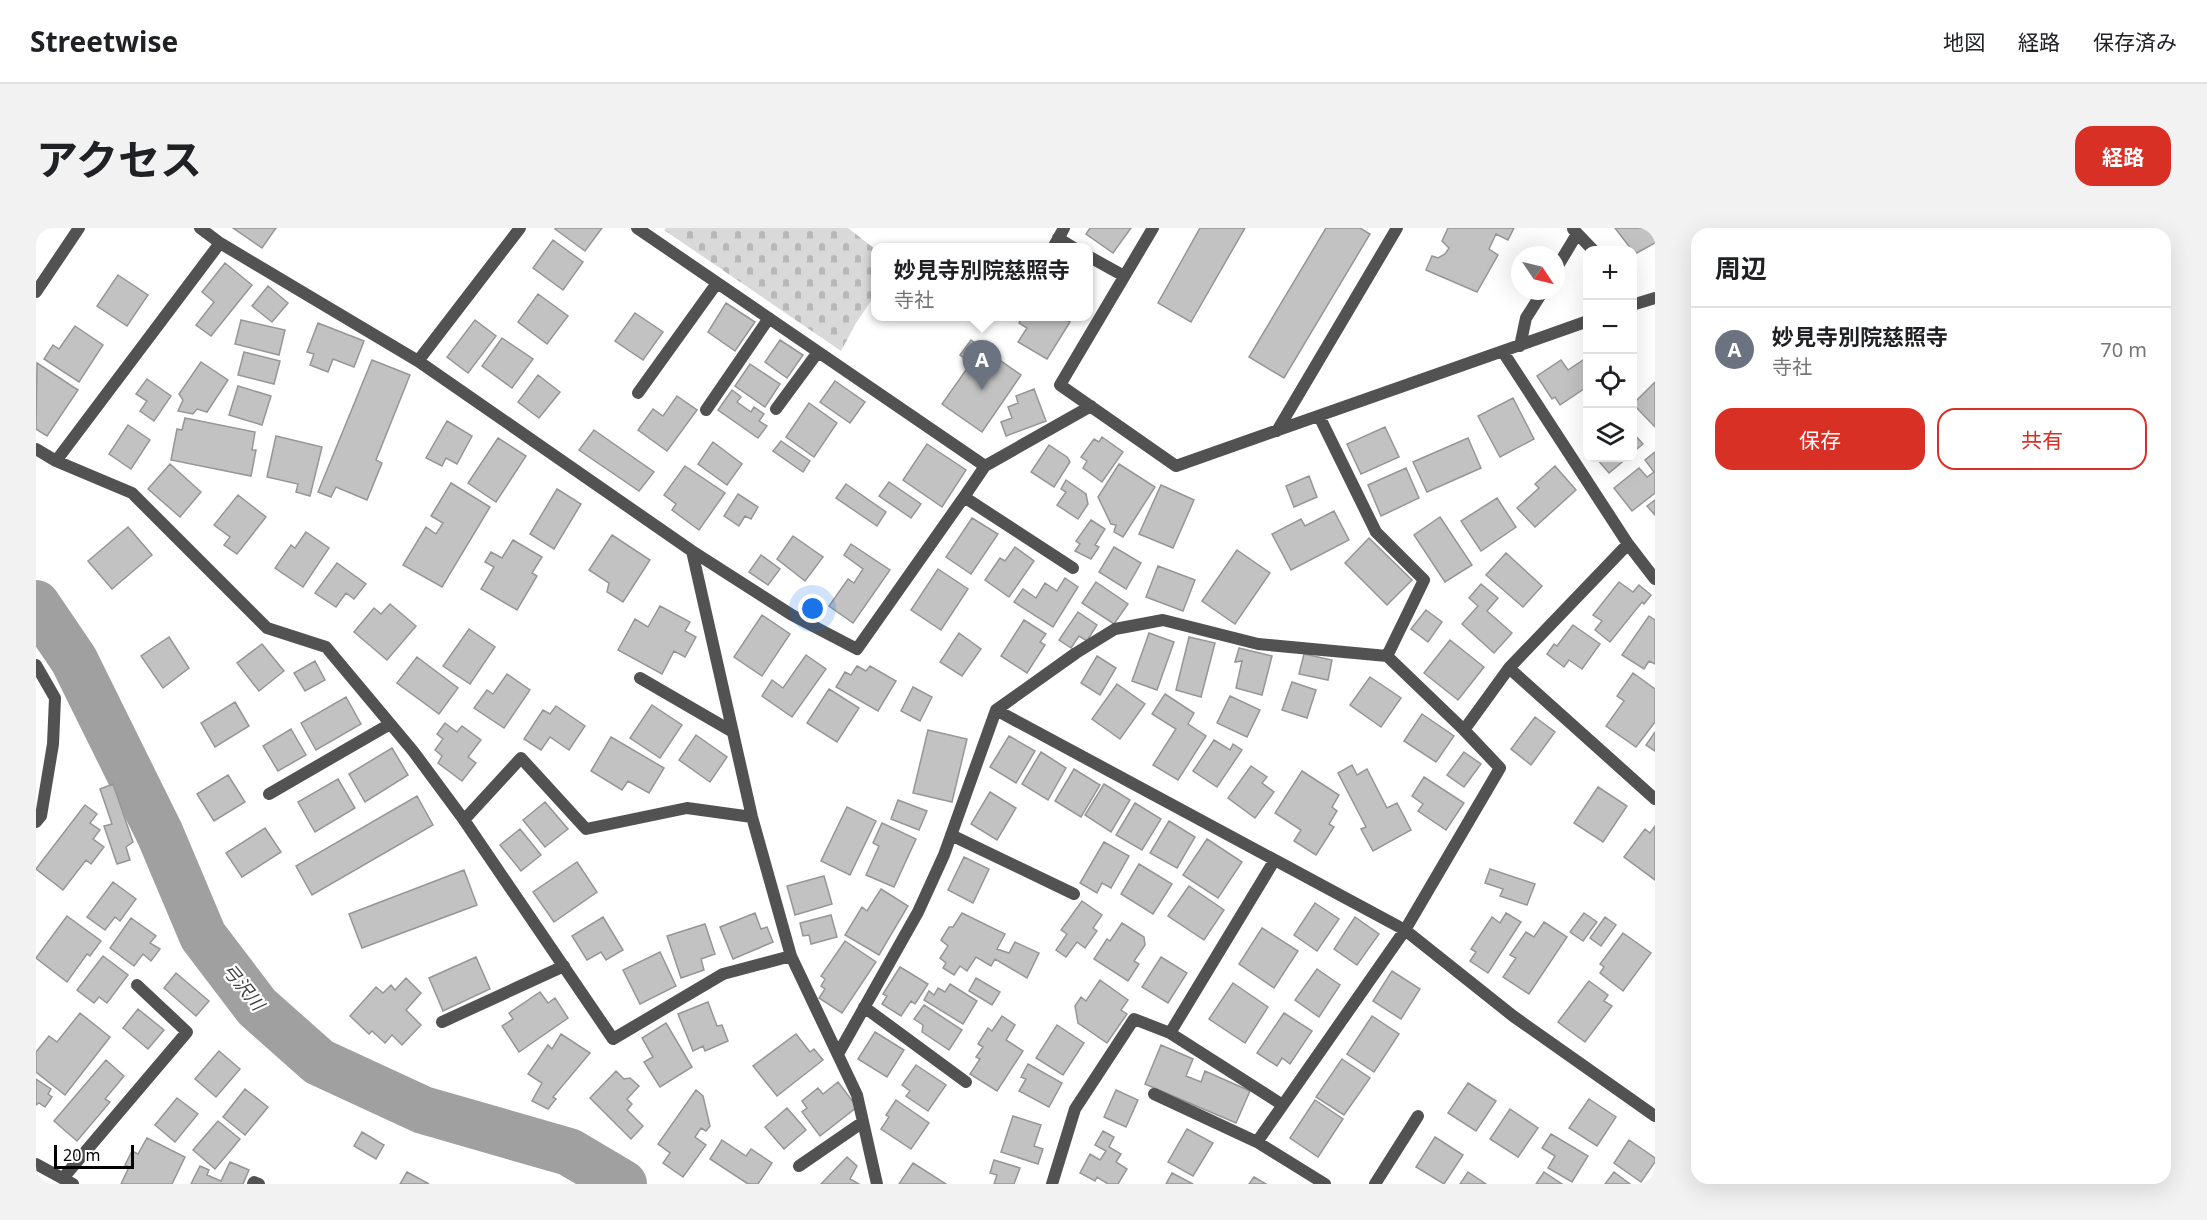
<!DOCTYPE html>
<html lang="ja">
<meta charset="utf-8">
<style>
body{margin:0;font-family:"Noto Sans","Noto Sans JP",sans-serif;background:#f2f2f2;color:#202124}
.controls{position:absolute;right:18px;top:18px;display:grid;overflow:hidden;border-radius:12px;box-shadow:0 6px 24px #0002}
.controls button{width:54px;height:54px;display:grid;place-items:center;padding:0;border:0;border-bottom:2px solid #e0e0e0;background:#fff;color:#202124;font:30px sans-serif}
.compass{position:absolute;left:1475px;top:18px;width:54px;height:54px;border-radius:50%;background:#fff;box-shadow:0 6px 24px #0002;rotate:125deg}
.scale{position:absolute;left:18px;bottom:15px;width:80px;box-sizing:border-box;padding-left:6px;border:3px solid #000;border-top:0;font-size:16px;line-height:21px;white-space:nowrap;color:#000;-webkit-text-stroke:4px #fff;paint-order:stroke}
.you{position:absolute;left:777px;top:381px;width:21px;height:21px;margin:-15px;border:4px solid #fff;border-radius:50%;background:#1a73e8;box-shadow:0 0 0 9px #1a73e833}
.badge{display:grid;place-items:center;width:39px;height:39px;border-radius:50%;background:#d93025;color:#fff;font-size:20px;font-weight:700}
.pin{position:absolute;translate:-50% -50px;filter:drop-shadow(0 2px 3px #0008)}
.pin::after{content:'';position:absolute;top:32px;width:21px;height:18px;background:inherit;clip-path:polygon(0 0,100% 0,50% 100%)}
.popup{position:absolute;left:835px;top:15px;width:222px;height:78px;box-sizing:border-box;display:grid;place-content:center;border-radius:12px;background:#fff;filter:drop-shadow(0 2px 4px #0005);font-size:20px;white-space:nowrap;color:#757577}
.popup b{font-size:22px;color:#202124}
.popup::after{content:'';position:absolute;left:50%;top:100%;margin-left:-12px;border:12px solid transparent;border-top-color:#fff}
.list{margin:0;padding:0;list-style:none}
h2{display:flex;justify-content:space-between;align-items:center;height:78px;margin:0;padding:0 24px;font-size:26px}
h2 small{font-size:20px;font-weight:400;color:#757577}
.list li{display:grid;grid-template-columns:39px 1fr auto;gap:18px;align-items:center;box-sizing:border-box;height:84px;padding:0 24px;border-top:2px solid #e0e0e0}
.list b{display:block;font-size:22px;white-space:nowrap}
.list p{margin:0;font-size:20px;white-space:nowrap;color:#757577}
.list em{font-size:20px;font-style:normal;color:#757577}
.actions{display:flex;gap:12px;padding:18px 24px}
.actions a{flex:1;padding:14px 0;border:2px solid #d93025;border-radius:18px;text-align:center;font-size:21px;color:#d93025}
.actions .main{background:#d93025;color:#fff}
.icon{flex:none;width:33px;height:33px;fill:none;stroke:currentColor;stroke-width:2;stroke-linecap:round;stroke-linejoin:round}
.map{position:relative;flex:none;width:1619px;height:956px;overflow:hidden;border-radius:18px}
header{display:flex;align-items:center;gap:36px;box-sizing:border-box;height:84px;padding:0 30px;background:#fff;border-bottom:2px solid #e0e0e0}
header strong{font-size:28px}
nav{display:flex;gap:33px;margin-inline-start:auto;font-size:21px}
.intro{display:flex;align-items:center;justify-content:space-between;box-sizing:border-box;height:144px;padding:0 36px}
h1{margin:0;font-size:42px}
.button{padding:15px 27px;border-radius:18px;background:#d93025;color:#fff;font-size:21px;font-weight:700}
main{display:flex;gap:36px;padding:0 36px}
aside{flex:1;background:#fff;border-radius:18px;box-shadow:0 6px 24px #0002}
.map>svg:first-child{display:block}
.cemetery{fill:url(#cemetery-stones)}
.lines{fill:none;stroke-linecap:round;stroke-linejoin:round}
.river{stroke:#a0a0a0;stroke-width:48}
.building{fill:#c2c2c2;stroke:#969696;stroke-width:1.5}
.minor{stroke:#525252;stroke-width:12}
.tertiary{stroke:#525252;stroke-width:12}
.labels{text-anchor:middle;stroke-width:4.5;stroke-linejoin:round;paint-order:stroke}
.water-label{font-size:18px;font-style:italic;fill:#414141;stroke:#fff}
</style>
<header>
<strong>Streetwise</strong>
<nav><a>地図</a><a>経路</a><a>保存済み</a></nav>
</header>
<div class="intro"><h1>アクセス</h1><a class="button">経路</a></div>
<main>
<div class="map">
<svg width="1619" height="956" viewBox="0 0 1619 956">
<defs>
<pattern id="cemetery-stones" width="16" height="16" patternUnits="userSpaceOnUse" patternTransform="scale(1.5)"><rect width="16" height="16" fill="#d9d9d9"/><path d="M2 7V4a2 2 0 0 1 4 0v3zM10 15v-3a2 2 0 0 1 4 0v3z" fill="#b8b8b8"/></pattern>
</defs>
<rect width="100%" height="100%" fill="#fff"/>
<!-- cemetery -->
<path class="cemetery" d="M630 0H812L839 21V67L820 95 805 123 628 2Z"/>
<g class="lines">
<!-- river -->
<path class="river" d="M0 376 38 432 124 606 167 708 221 779 283 834 387 882 533 924 587 956"/>
</g>
<!-- building -->
<path class="building" d="M197 0H240L226 20Z
M520 0H566L549 23 519 1Z
M1054 0H1095L1077 25 1050 6Z
M1164 0H1209L1155 94 1122 75Z
M1290 0H1324L1334 6 1248 150 1213 129Z
M1412 0H1478L1472 12 1460 6 1453 21 1462 27 1441 64 1390 42 1396 28 1402 30 1409 26 1413 20 1406 13Z
M1579 0H1619V15L1599 26Z
M517 12 547 34 527 62 497 40Z
M189 35 216 57 175 108 160 97 178 74 166 64Z
M82 47 112 67 91 98 61 78Z
M232 58 252 75 236 94 216 78Z
M502 66 532 88 511 116 482 94Z
M690 75 719 94 699 123 672 104Z
M599 85 627 104 607 132 579 113Z
M986 88H1024L1034 94 1011 131 982 114 991 100 983 95Z
M205 92 249 102 243 127 199 116Z
M439 92 460 108 432 145 411 129Z
M282 95 328 113 318 139 297 131 292 144 274 137 278 126 271 124Z
M39 98 67 117 43 154 8 131 17 117 23 121Z
M466 110 497 131 476 160 446 138Z
M744 112 767 127 751 150 729 134Z
M935 112 985 147 946 204 906 176 935 135 924 127Z
M208 124 244 133 238 156 202 147Z
M1550 130 1552 158 1524 177 1519 169 1516 171 1501 148 1525 132 1532 142Z
M336 132 374 147 340 232 346 235 331 272 300 259 295 269 282 264Z
M165 134 192 152 171 184 161 181 157 186 142 183 147 172 143 166Z
M1 135 42 162 11 208 0 201Z
M714 136 744 156 729 179 699 158Z
M502 147 524 164 503 190 482 174Z
M111 151 135 168 118 193 104 183 111 173 100 166Z
M799 153 829 174 814 195 784 174Z
M1619 154V199L1597 176Z
M202 158 235 168 226 197 193 187Z
M998 161 1010 193 970 208 965 194 976 190 972 179 982 175 980 168Z
M696 162 705 169 701 174 715 184 718 179 728 186 723 193 731 198 722 210 682 182Z
M641 168 661 182 631 223 602 202 617 181 627 188Z
M1477 170 1498 211 1464 229 1442 188Z
M773 175 801 195 778 229 750 209Z
M149 190 219 204 216 222H220L215 248 135 232 141 201 146 202Z
M411 193 436 208 421 236 410 230 406 238 390 230Z
M92 197 114 212 95 241 73 226Z
M1349 199 1363 229 1325 246 1311 216Z
M558 202 618 244 603 263 543 222Z
M1596 204 1607 216 1596 225Z
M240 208 286 219 274 268 260 264 262 256 231 249Z
M1066 209 1087 224 1066 254 1047 240 1051 233 1045 229 1058 211 1063 214Z
M462 210 490 228 460 274 432 255Z
M1432 210 1445 240 1391 264 1377 234Z
M745 213 774 233 767 244 737 223Z
M677 214 706 236 691 257 662 236Z
M891 216 930 242 906 279 867 252Z
M1013 217 1031 229 1034 234 1018 259 995 244Z
M1619 224V265L1596 283 1578 260 1603 240 1611 249 1618 244 1609 232Z
M1560 230H1591L1573 245Z
M134 236 165 264 144 289 112 261Z
M1083 236 1119 259 1087 309 1078 304 1080 297 1075 296 1062 269Z
M649 238 689 265 663 302 636 282 640 276 628 267Z
M1519 238 1540 262 1499 299 1481 280 1503 260 1499 256Z
M1370 240 1383 270 1345 288 1332 257Z
M1273 248 1281 269 1258 279 1250 258Z
M1030 252 1050 266 1052 276 1042 291 1021 277 1030 264 1025 261Z
M853 254 885 276 875 290 843 268Z
M415 255 454 279 406 359 367 337 390 299 400 306 407 295 395 288Z
M810 256 850 284 841 298 800 270Z
M1125 257 1158 272 1137 320 1103 306Z
M521 261 545 276 518 321 494 306Z
M702 266 722 279 715 291 709 288 703 298 688 288Z
M202 267 230 289 201 326 188 317 194 309 178 297Z
M1461 270 1480 299 1445 323 1425 293Z
M1619 272V287L1611 278Z
M1298 283 1313 312 1255 342 1236 306 1265 291 1269 298Z
M1404 289 1436 337 1409 354 1378 307Z
M936 290 962 306 935 346 910 329Z
M1055 292 1069 301 1059 317 1063 319 1055 331 1039 323 1044 316 1040 313Z
M92 299 116 327 76 361 52 333Z
M270 304 293 320 267 359 239 340 255 317 259 320Z
M576 307 614 332 587 374 571 364 573 355 553 342Z
M757 308 787 329 769 353 741 331Z
M1333 310 1376 352 1351 377 1309 335Z
M477 312 506 329 496 345 501 348 481 382 445 361 458 339 449 334 455 324 466 330Z
M815 316 854 342 817 395 793 378 812 351 818 355 827 341 808 327Z
M979 319 998 333 973 369 949 352 964 330 969 333Z
M1078 319 1105 335 1090 361 1063 344Z
M1201 322 1234 345 1199 396 1166 373Z
M1470 325 1506 358 1487 379 1450 347Z
M725 327 744 341 732 357 713 344Z
M301 335 330 356 318 371 310 365 300 379 279 365Z
M1122 338 1159 352 1147 383 1110 369Z
M902 341 932 361 905 402 875 382Z
M1029 350 1042 359 1017 399 978 374 987 361 1000 370 1009 355 1021 363Z
M1060 354 1092 376 1078 396 1046 375Z
M1583 354 1597 364 1603 357 1615 367 1608 376 1606 374 1574 414 1559 402 1566 393 1557 387Z
M1445 356 1462 370 1451 383 1476 405 1458 425 1426 396 1442 378 1433 370Z
M354 376 380 398 351 432 318 404 338 380 345 386Z
M624 378 654 394 649 403 660 409 649 429 638 423 626 446 582 422 599 391 612 399Z
M1390 382 1406 394 1392 414 1375 401Z
M1042 384 1061 397 1051 413 1043 408 1035 420 1023 412Z
M726 387 754 406 726 448 698 429Z
M1613 388 1619 392V436L1613 433 1608 441 1586 427Z
M988 392 1010 406 1004 414 1009 417 991 445 965 428Z
M1537 397 1564 416 1546 441 1533 432 1528 439 1511 426 1518 416 1521 418Z
M433 401 459 419 434 456 407 438Z
M923 405 945 421 926 448 904 434Z
M1113 405 1138 414 1121 462 1096 453Z
M133 409 153 440 127 460 105 428Z
M1153 409 1179 415 1165 469 1140 462Z
M1414 412 1448 439 1422 472 1388 445Z
M226 416 248 443 223 463 201 435Z
M1203 420 1236 428 1226 467 1200 460 1206 433 1199 434Z
M1268 426 1296 432 1292 452 1263 446Z
M770 427 790 441 756 489 726 468 736 452 747 460Z
M1061 428 1080 440 1064 467 1045 455Z
M381 429 422 460 403 486 361 455Z
M279 433 289 452 269 463 258 445Z
M821 438 830 443 834 438 860 453 842 483 800 459 809 444 815 447Z
M1597 445 1619 461V494L1600 519 1570 498 1588 473 1581 468Z
M471 446 494 462 468 500 438 480 451 462 457 466Z
M1334 449 1365 470 1345 499 1314 477Z
M1256 454 1280 462 1271 490 1246 482Z
M1081 456 1109 476 1084 511 1056 491Z
M877 459 896 469 884 493 865 483Z
M793 461 823 480 801 514 771 495Z
M1129 466 1158 485 1152 496 1170 508 1142 552 1117 537 1140 501 1116 486Z
M1194 468 1224 482 1211 509 1181 495Z
M310 469 325 496 280 522 265 495Z
M199 474 213 498 179 519 165 495Z
M616 477 646 497 624 530 594 510Z
M520 478 549 498 533 522 514 509 505 522 488 511 507 482 514 486Z
M1386 486 1418 508 1400 534 1368 513Z
M1499 489 1519 504 1495 537 1475 521Z
M409 495 421 504 426 498 445 512 432 529 440 535 426 553 402 535 406 528 399 522 407 511 401 506Z
M255 501 270 527 242 543 227 518Z
M892 502 931 511 916 574 877 565Z
M1619 504V523L1610 517Z
M660 507 691 529 674 554 643 532Z
M973 508 999 523 980 555 954 539Z
M575 509 628 540 613 565 592 553 586 562 555 543Z
M1178 512 1194 522 1197 516 1206 522 1181 559 1157 543Z
M356 520 372 547 329 574 313 546Z
M1005 524 1030 540 1012 572 986 556Z
M1428 524 1445 536 1428 559 1411 547Z
M1316 537 1321 547 1331 541 1351 580 1361 575 1375 602 1337 623 1325 601 1330 599 1302 545Z
M1215 538 1231 549 1226 555 1238 564 1219 590 1192 570Z
M1038 541 1064 557 1045 589 1019 573Z
M1266 543 1303 567 1296 579 1301 583 1293 596 1298 599 1280 627 1258 613 1265 602 1239 585Z
M192 547 209 574 178 593 161 566Z
M1388 549 1428 575 1410 602 1382 583 1387 576 1376 568Z
M302 551 319 580 279 604 262 574Z
M77 556 97 614 90 619 94 632 81 636 68 598 76 596 64 561Z
M1068 556 1094 572 1075 604 1049 587Z
M1562 559 1591 578 1567 614 1538 595Z
M954 564 980 580 961 612 935 596Z
M381 568 397 597 276 667 260 638Z
M862 572 891 583 883 602 855 591Z
M509 574 532 601 509 619 487 592Z
M1099 575 1125 591 1106 622 1080 607Z
M49 577 61 586 54 595 64 602 57 611 68 619 55 636 50 632 27 662 0 641Z
M811 579 840 593 814 647 785 633Z
M1133 593 1159 609 1141 640 1114 625Z
M846 595 880 611 858 659 830 647 843 618 837 615Z
M1619 598V652L1588 629 1609 601 1614 605Z
M229 600 245 624 206 649 190 625Z
M484 601 505 627 485 643 464 617Z
M1171 611 1206 634 1182 670 1147 647Z
M1068 614 1093 628 1075 660 1066 655 1061 665 1044 655Z
M928 629 953 641 937 675 912 662Z
M541 634 561 664 518 694 497 664Z
M1103 636 1136 656 1117 686 1085 666Z
M1454 641 1499 656 1491 677 1464 668 1467 661 1449 655Z
M428 642 441 677 326 720 313 686Z
M788 648 796 676 759 687 751 658Z
M77 654 100 671 84 693 79 689 69 702 51 689Z
M1153 658 1188 682 1168 712 1132 688Z
M845 661 872 678 843 727 809 707 826 679 831 683Z
M1046 673 1066 687 1057 700 1061 703 1049 720 1041 714 1030 729 1020 722 1031 706 1025 702Z
M1279 675 1303 691 1281 723 1258 707Z
M719 685 725 701 731 699 737 714 697 731 684 699Z
M926 685 969 706 961 721 973 725 979 714 1003 725 991 750 959 731 955 738 940 729 931 743 924 738 918 747 907 740 910 735 904 730 912 718 905 712 913 699H917Z
M1470 685 1485 694 1452 745 1434 733 1440 724 1435 721 1456 689 1464 695Z
M1548 685 1561 694 1547 713 1534 704Z
M795 687 801 709 775 716 773 707 767 708 764 695Z
M31 688 65 713 54 728 51 726 31 754 0 730Z
M567 689 587 722 570 732 565 724 551 732 536 708Z
M1319 689 1343 706 1321 737 1298 721Z
M1569 689 1580 697 1565 718 1554 710Z
M95 690 120 708 114 715 124 721 115 733 107 726 98 738 74 720Z
M1508 694 1531 709 1493 766 1467 749 1480 730 1474 727 1490 704 1498 709Z
M1086 695 1108 709 1109 717 1098 733 1103 736 1092 753 1058 731 1071 711 1074 713Z
M669 696 679 726 665 731 668 742 645 750 631 708Z
M1226 700 1262 723 1238 760 1203 736Z
M1587 705 1615 725 1587 763 1564 745 1568 739 1564 736Z
M809 713 840 734 806 785 783 770 789 761 785 758 789 751 785 748Z
M624 724 640 758 604 776 587 742Z
M67 728 92 747 71 775 63 769 58 775 41 762Z
M440 729 454 761 407 783 393 750Z
M1125 729 1151 745 1132 775 1106 759Z
M864 739 892 756 879 776 875 773 865 788 846 776 851 768 847 766Z
M1281 741 1304 757 1283 789 1259 772Z
M1356 743 1384 761 1365 791 1337 773Z
M140 745 173 773 160 788 128 760Z
M370 750 385 765 370 782 385 797 366 817 356 807 349 815 336 803 333 806 314 788 340 759 347 765 355 757 359 762Z
M940 750 964 764 956 777 933 763Z
M1064 752 1092 772 1085 782 1091 786 1071 815 1042 795 1039 778 1045 769 1050 773Z
M1553 753 1572 767 1568 773 1576 778 1549 814 1522 794Z
M1197 755 1232 779 1209 815 1173 791Z
M914 756 941 773 927 796 888 772 893 763 898 767 902 760 909 764Z
M504 764 512 775 519 770 532 790 483 824 466 798 477 791 473 785Z
M672 774 681 798 686 797 692 813 669 823 667 818 657 823 642 786Z
M888 777 926 802 913 822 886 804 887 797 878 791Z
M102 781 128 802 112 821 87 800Z
M44 785 74 809 29 867 0 844V824L13 808 21 814Z
M1248 785 1276 803 1254 836 1246 830 1241 838 1221 825Z
M966 788 979 797 970 812 987 823 961 863 934 846 944 831 940 829 947 819 942 816 952 800 956 803Z
M1336 788 1363 806 1338 844 1311 826Z
M630 795 656 839 624 859 608 834 617 829 606 810Z
M1021 797 1048 815 1027 847 1000 830Z
M839 804 868 822 851 849 822 831Z
M525 806 554 825 517 869 520 871 512 881 496 873 506 855 492 846 512 817 516 821Z
M760 806 774 824 778 821 787 832 741 868 717 838Z
M1125 817 1157 831 1150 848 1165 854 1169 843 1214 863 1200 895 1109 856Z
M183 823 204 841 180 869 159 851Z
M1306 831 1334 850 1308 887 1280 869Z
M70 832 88 848 69 871 74 874 41 913 18 893Z
M992 836 1026 855 1013 879 983 863 990 851 985 849Z
M880 837 910 857 892 883 870 868 874 863 866 857Z
M580 843 588 851 594 850 603 858 591 871 596 876 591 882 607 898 595 911 554 870Z
M0 851 15 861 12 866 16 869 9 879 3 875 0 877Z
M802 854 821 879 784 908 766 884 771 880 766 873 782 860 787 866Z
M1432 855 1460 873 1440 903 1412 885Z
M209 861 232 879 209 907 187 889Z
M660 862 667 868 674 898 670 903 665 900 659 909 670 917 647 949 627 935 634 925 622 916Z
M1080 862 1102 872 1090 899 1068 889Z
M141 870 162 886 139 914 119 897Z
M1553 871 1580 889 1561 918 1533 900Z
M860 872 893 895 875 921 845 901 853 889 850 887Z
M1279 872 1307 891 1282 929 1254 910Z
M751 880 770 902 748 921 729 899Z
M1474 881 1502 900 1482 929 1454 911Z
M977 888 1005 897 998 918 1007 921 1002 936 965 924Z
M182 893 204 911 179 941 157 922Z
M1151 901 1177 915 1157 948 1132 934Z
M1067 903 1078 909 1073 919 1085 926 1080 934 1091 941 1082 956H1072L1061 949 1059 953 1044 945 1054 926 1064 932 1070 923 1059 917Z
M326 904 348 917 340 931 318 918Z
M1515 906 1552 928 1536 954 1512 940 1519 928 1506 920Z
M1399 909 1427 927 1408 956 1380 939Z
M111 910 149 929 136 956H85L93 939 89 937 96 923 102 926Z
M686 912 710 928 715 921 736 935 722 956H712L674 931Z
M1593 912 1619 930V934L1605 954 1578 935Z
M811 929 821 938 814 951 823 956H785Z
M958 932 984 940 978 956H958L961 947 954 945Z
M194 934 213 942 207 956H155L164 938 173 942 171 947 185 953Z
M877 935 910 956H863Z
M371 944 393 956H364Z
M1432 944 1450 956H1424Z
M1508 944 1526 956H1500Z
M1578 944 1594 956H1569Z
M1136 945 1157 956H1130Z
M1218 949 1230 956H1213Z"/>
<g class="lines">
<!-- minor -->
<path class="minor" d="M164 0 184 15 382 133 656 323 756 387 821 421 928 269
M601 0 949 238
M1117 0 1024 157 1140 238 1552 93
M1537 1 1557 22
M1022 10 1038 20
M1017 20 1028 0
M1052 28 1088 48
M1520 41 1541 6
M0 64 43 0
M1596 77 1619 70
M1484 118 1490 90 1507 63
M1467 124 1592 316 1619 351
M382 133 484 0
M602 165 681 55
M740 181 782 124
M670 182 733 90
M1283 188 1340 304 1388 352 1351 428
M1241 203 1361 0
M0 221 20 233 96 265 231 400 290 419 377 523 428 592 485 530 550 601 651 580 716 589
M20 233 184 15
M1592 316 1473 440 1619 571
M656 323 716 589 755 728 821 867 841 956
M1037 340 928 269 949 238 1055 178
M0 437 19 470 17 516 5 588 0 594
M604 450 697 504
M960 482 1369 702 1477 788 1619 888
M233 566 354 496
M428 592 577 811 687 746 755 728
M915 607 1038 666
M828 779 930 854
M406 794 528 738
M1134 805 1245 876
M802 826 882 684 908 627 960 482 1040 425 1079 401 1127 392 1222 416 1351 428 1428 502 1473 440
M1118 866 1221 914 1289 956
M1221 914 1369 702 1464 540 1428 502
M763 938 827 894
M27 950 151 804 101 757
M217 956 218 954 223 956
M1016 956 1039 881 1098 791 1134 805 1238 633
M1339 956 1382 888"/>
<!-- tertiary -->
<path class="tertiary" d="M0 936 37 956"/>
</g>
<g class="labels">
<!-- water labels -->
<g class="water-label">
<text transform="translate(207 759) rotate(51)" y="6">弓沢川</text>
</g>
</g>
</svg>
<div class="controls">
<button>+</button>
<button>−</button>
<button><svg class="icon" aria-label="locate" viewBox="0 0 24 24"><circle cx="12" cy="12" r="6"/><path d="M12 2v4M12 18v4M2 12h4M18 12h4"/></svg></button>
<button><svg class="icon" aria-label="layers" viewBox="0 0 24 24"><path d="M12 4l9 5-9 5-9-5zM3 14l9 5 9-5"/></svg></button>
</div>
<svg class="compass" viewBox="-18 -18 36 36"><path d="M0-13l5 13h-10z" fill="#e53935"/><path d="M0 13l5-13h-10z" fill="#757577"/></svg>
<div class="scale">20 m</div>
<div class="you"></div>
<div class="pin badge" style="left:946px;top:162px;background:#6b7280">A</div>
<div class="popup"><b>妙見寺別院慈照寺</b>寺社</div>
</div>
<aside>
<h2>周辺<small></small></h2>
<ul class="list">
<li><span class="badge" style="background:#6b7280">A</span><div><b>妙見寺別院慈照寺</b><p>寺社</p></div><em>70 m</em></li>
</ul>
<div class="actions"><a class="main">保存</a><a>共有</a></div>
</aside>
</main>
